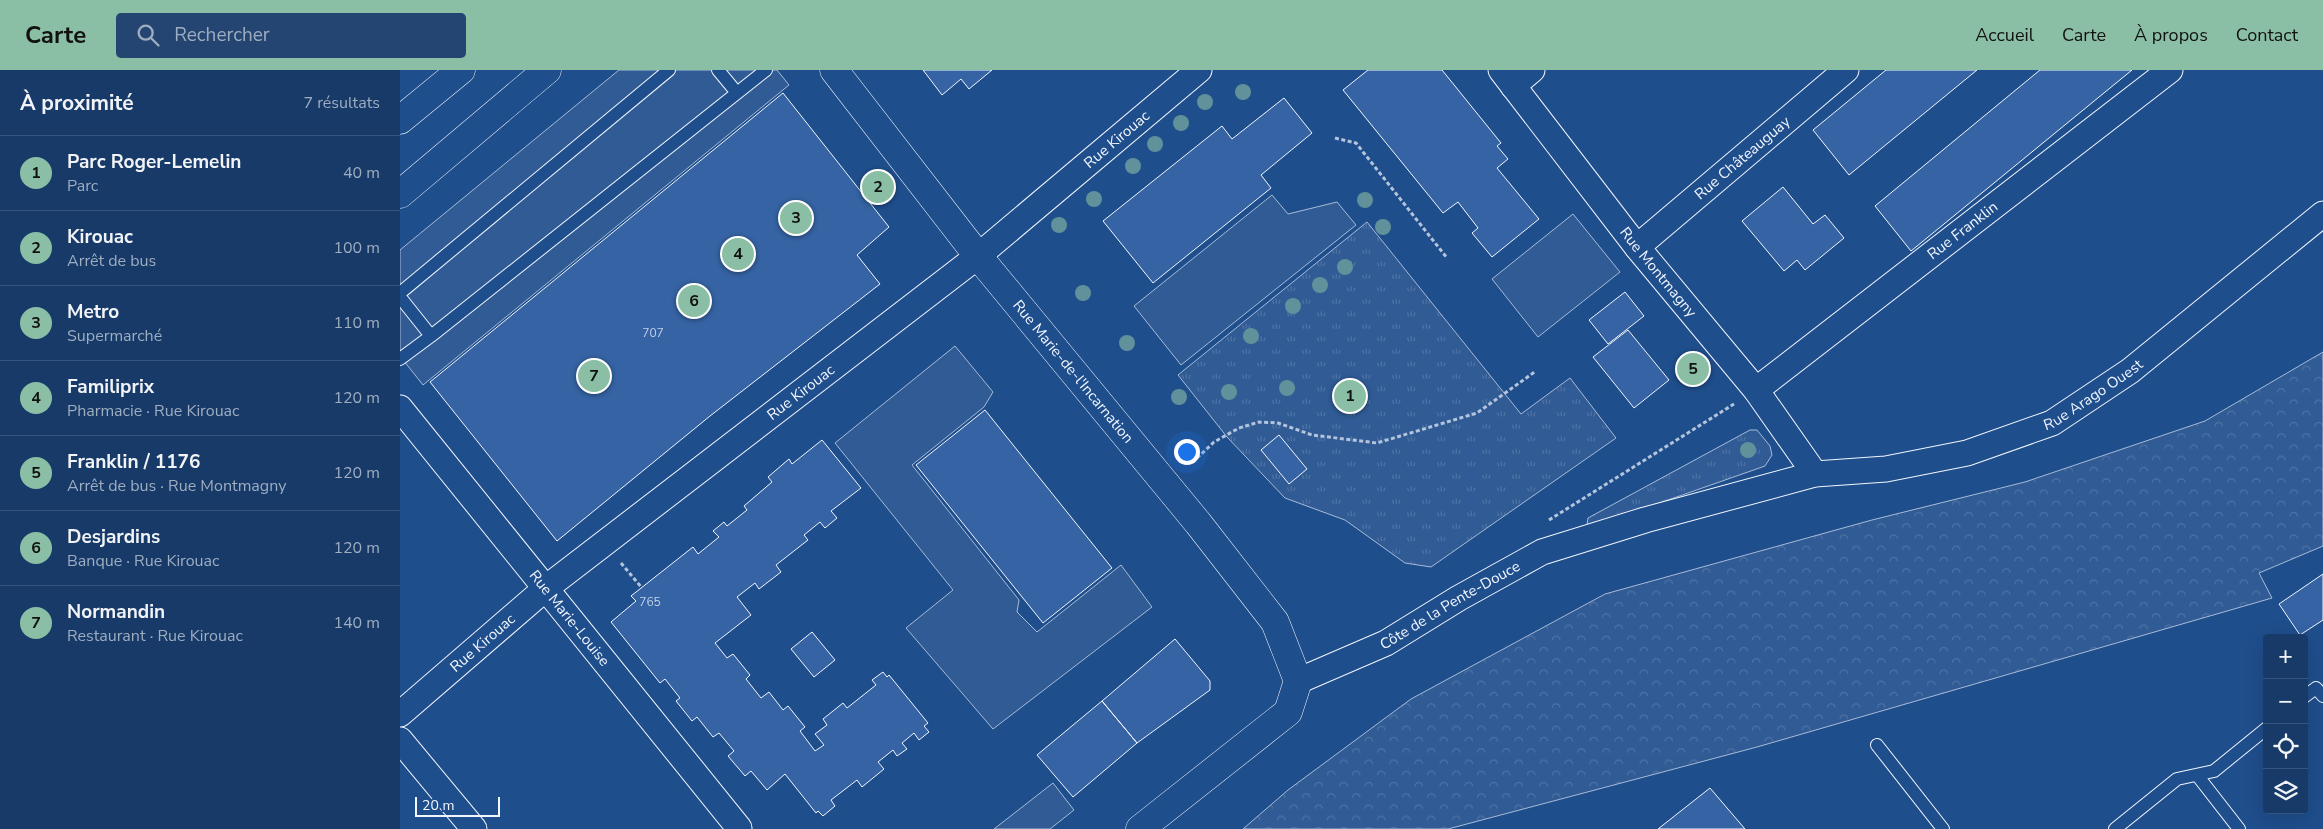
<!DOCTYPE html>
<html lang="fr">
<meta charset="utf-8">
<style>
body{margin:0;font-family:"Nunito Sans",sans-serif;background:#244571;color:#f1f3f6}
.controls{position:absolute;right:15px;bottom:15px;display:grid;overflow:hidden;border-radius:5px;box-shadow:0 5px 20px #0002}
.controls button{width:45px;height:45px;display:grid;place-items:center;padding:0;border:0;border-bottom:1px solid #36547d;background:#173a69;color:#f1f3f6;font:25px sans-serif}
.scale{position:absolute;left:15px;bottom:12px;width:85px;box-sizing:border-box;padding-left:5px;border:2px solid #f2f6ff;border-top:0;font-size:14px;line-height:18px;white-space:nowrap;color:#f2f6ff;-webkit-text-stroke:4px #1f4e8c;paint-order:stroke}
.you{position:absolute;left:786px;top:381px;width:18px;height:18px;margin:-12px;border:4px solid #fff;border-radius:50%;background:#1a73e8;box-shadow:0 0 0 8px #1a73e833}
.badge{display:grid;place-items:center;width:32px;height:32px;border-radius:50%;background:#8abfa5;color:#111;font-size:16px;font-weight:700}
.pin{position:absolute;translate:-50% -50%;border:2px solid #fff;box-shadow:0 1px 5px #0006}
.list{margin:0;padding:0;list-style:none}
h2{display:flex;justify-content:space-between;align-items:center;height:65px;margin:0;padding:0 20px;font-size:21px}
h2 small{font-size:16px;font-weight:400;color:#9eadc0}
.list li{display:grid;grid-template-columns:32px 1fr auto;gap:15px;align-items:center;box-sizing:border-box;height:75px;padding:0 20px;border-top:1px solid #36547d}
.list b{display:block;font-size:19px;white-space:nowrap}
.list p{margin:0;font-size:16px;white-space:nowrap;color:#9eadc0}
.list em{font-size:16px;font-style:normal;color:#9eadc0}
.icon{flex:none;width:28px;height:28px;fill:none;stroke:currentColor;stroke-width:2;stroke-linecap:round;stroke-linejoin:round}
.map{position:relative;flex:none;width:1923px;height:759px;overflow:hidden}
header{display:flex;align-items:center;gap:30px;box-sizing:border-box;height:70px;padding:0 25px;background:#8abfa5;color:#111}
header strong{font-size:24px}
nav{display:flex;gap:28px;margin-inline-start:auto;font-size:18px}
.search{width:350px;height:45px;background:#244571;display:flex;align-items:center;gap:12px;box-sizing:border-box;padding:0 18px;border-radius:5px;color:#9eadc0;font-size:19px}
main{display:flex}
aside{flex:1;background:#173a69}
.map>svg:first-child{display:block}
.grass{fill:url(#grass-tufts);stroke:#a8bbd7}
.forest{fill:url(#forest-crowns);stroke:#a8bbd7}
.built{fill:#305b95;stroke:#a8bbd7}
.building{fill:#3563a3;stroke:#f2f6ff}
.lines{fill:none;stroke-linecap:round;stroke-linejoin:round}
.service-casing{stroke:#f2f6ff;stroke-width:14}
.minor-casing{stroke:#f2f6ff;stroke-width:27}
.secondary-casing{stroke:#f2f6ff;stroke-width:29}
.primary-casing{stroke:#f2f6ff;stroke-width:29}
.path{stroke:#b3c4dc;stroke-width:3;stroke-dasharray:4 2.5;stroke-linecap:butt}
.service{stroke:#1f4e8c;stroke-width:12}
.minor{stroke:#1f4e8c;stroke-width:25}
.secondary{stroke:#1f4e8c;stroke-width:28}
.primary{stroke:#1f4e8c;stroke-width:28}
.tree{fill:#61919a}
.labels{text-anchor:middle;stroke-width:4;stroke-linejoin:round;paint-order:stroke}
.number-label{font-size:12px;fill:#c3d1e8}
.street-label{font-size:15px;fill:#f2f6ff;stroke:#1f4e8c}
</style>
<header>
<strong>Carte</strong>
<div class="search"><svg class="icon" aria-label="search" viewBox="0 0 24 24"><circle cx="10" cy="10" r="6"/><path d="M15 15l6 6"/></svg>Rechercher</div>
<nav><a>Accueil</a><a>Carte</a><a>À propos</a><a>Contact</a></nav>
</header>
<main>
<aside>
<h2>À proximité<small>7 résultats</small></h2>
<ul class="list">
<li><span class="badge">1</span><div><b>Parc Roger-Lemelin</b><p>Parc</p></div><em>40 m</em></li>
<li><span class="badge">2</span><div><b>Kirouac</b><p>Arrêt de bus</p></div><em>100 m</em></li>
<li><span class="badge">3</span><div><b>Metro</b><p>Supermarché</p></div><em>110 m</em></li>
<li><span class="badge">4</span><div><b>Familiprix</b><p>Pharmacie · Rue Kirouac</p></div><em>120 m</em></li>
<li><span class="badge">5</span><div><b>Franklin / 1176</b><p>Arrêt de bus · Rue Montmagny</p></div><em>120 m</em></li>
<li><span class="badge">6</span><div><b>Desjardins</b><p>Banque · Rue Kirouac</p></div><em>120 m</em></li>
<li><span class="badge">7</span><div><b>Normandin</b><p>Restaurant · Rue Kirouac</p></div><em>140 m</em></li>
</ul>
</aside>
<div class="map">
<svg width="1923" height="759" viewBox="0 0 1923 759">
<defs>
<pattern id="grass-tufts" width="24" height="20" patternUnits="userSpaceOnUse" patternTransform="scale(1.25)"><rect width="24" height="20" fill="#305b95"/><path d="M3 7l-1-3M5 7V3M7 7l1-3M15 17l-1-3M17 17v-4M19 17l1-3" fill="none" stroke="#4e73a5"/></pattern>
<pattern id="forest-crowns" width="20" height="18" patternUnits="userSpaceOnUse" patternTransform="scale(1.25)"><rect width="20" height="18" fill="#305b95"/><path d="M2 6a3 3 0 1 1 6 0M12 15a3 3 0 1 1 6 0" fill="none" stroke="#4e73a5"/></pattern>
</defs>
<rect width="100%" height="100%" fill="#1f4e8c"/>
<!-- grass -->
<path class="grass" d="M967 152 1121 344 1170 308 1216 368 1031 497 1005 493 945 450 885 428 827 367 778 305Z
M1350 360H1357L1370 376 1372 385 1365 396 1191 457 1187 455 1188 448Z"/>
<!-- forest -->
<path class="forest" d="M1923 282V476L1859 503 1872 528 1357 677 1048 759H843L888 720 1011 629 1205 524 1472 450 1625 412 1805 351Z"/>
<!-- built -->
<path class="built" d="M219 0H377L389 15 23 315 0 286V180Z
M872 125 888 144 937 132 956 155 781 295 734 236Z
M1173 144 1220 202 1138 267 1092 209Z
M555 276 593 322 584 337 512 395 619 530 617 542 637 562 721 495 752 537 593 659 506 558 553 520 435 373Z
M653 713 674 740 650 759H594Z"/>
<!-- building -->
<path class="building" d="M523 0H592L569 19 561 9 542 25Z
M968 0H1042L1101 73 1097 76 1108 89 1097 98 1139 149 1092 187 1072 163 1078 158 1058 132 1043 143 943 20Z
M1486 0H1577L1449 105 1413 60Z
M1640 0H1732L1511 181 1475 136Z
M383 23 489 157 457 185 480 214 310 346 157 471 30 312Z
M884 28 912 63 861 105 871 118 753 213 703 151 822 56 832 69Z
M1383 117 1413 154 1425 145 1444 168 1405 200 1397 190 1384 201 1342 151Z
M1225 222 1244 246 1208 274 1189 250Z
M1228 260 1269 310 1234 338 1193 287Z
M585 340 712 498 643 553 516 395Z
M879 365 907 399 889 414 861 380Z
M422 370 461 418 431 441 437 448 425 458 420 452 404 465 408 470 376 495 381 502 359 519 355 513 337 527 351 545 315 573 327 588 333 584 350 605 346 609 361 628 369 622 383 640 388 636 405 657 400 661 415 681 424 675 415 664 427 655 423 649 443 633 447 638 476 615 472 610 483 602 487 607 489 605 528 653 524 656 529 662 519 670 514 663 502 673 507 679 497 686 493 680 478 692 484 699 462 717 457 710 431 730 435 736 423 746 418 741 416 743 385 704 367 720 351 701 345 706 328 686 334 681 319 663 313 667 297 647 292 651 276 631 280 628 265 609 260 613 211 552 236 531 231 526 293 477 298 484 319 467 313 461 324 452 327 456 347 440 344 436 372 412 368 407 389 389 392 394Z
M1923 504V550L1900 565 1879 534Z
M412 562 435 590 414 607 391 579Z
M775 569 810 611V620L737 673 702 631Z
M702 631 737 673 673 727 637 685Z
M1310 718 1345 759H1258Z"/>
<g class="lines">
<!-- service casing -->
<g class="service-casing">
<path id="service" d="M318 0 337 23
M0 223 269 0
M0 227 31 266 366 0
M0 289 31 266
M1904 627 1916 618 1923 626
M1477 675 1543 759
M1797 705 1839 759
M1715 759 1777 709 1814 701 1867 658"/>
</g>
<!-- minor casing -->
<g class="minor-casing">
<g id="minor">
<path id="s1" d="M1101 0 1237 177 1356 320 1415 404"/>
<path d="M1113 16 1132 0"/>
<path id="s2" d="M1237 177 1446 0"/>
<path id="s3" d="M1356 320 1770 0"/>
<path id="s4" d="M0 338 339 758"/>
<path id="s5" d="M898 611 986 573 1059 528 1142 482 1245 450 1415 404 1486 399 1567 383 1652 353 1730 301 1923 144"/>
<path id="s6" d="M0 644 146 518 578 186 799 0"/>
<path d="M0 670 74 759"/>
</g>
</g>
<!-- secondary casing -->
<g class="secondary-casing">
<g id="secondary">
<path id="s7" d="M434 0 578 186 798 453 875 552 898 611 888 642 740 759"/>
</g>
</g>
<!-- primary casing -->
<g class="primary-casing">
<path id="primary" d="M0 50 61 0
M0 124 147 0"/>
</g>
<!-- path -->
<path class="path" d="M935 68 956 73 1047 188
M797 388 814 372 839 358 859 352 878 353 912 365 977 373 1077 343 1136 301
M1149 450 1334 334
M221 493 242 518"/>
<!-- service -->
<use href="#service" class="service"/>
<!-- minor -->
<use href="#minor" class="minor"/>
<!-- secondary -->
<use href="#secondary" class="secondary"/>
<!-- primary -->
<use href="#primary" class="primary"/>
</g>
<!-- trees -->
<g class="tree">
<circle cx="843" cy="22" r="8"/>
<circle cx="805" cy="32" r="8"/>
<circle cx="781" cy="53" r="8"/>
<circle cx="755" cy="74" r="8"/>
<circle cx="733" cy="96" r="8"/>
<circle cx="694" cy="129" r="8"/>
<circle cx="965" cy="130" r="8"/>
<circle cx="659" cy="155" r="8"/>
<circle cx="983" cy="157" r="8"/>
<circle cx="945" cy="197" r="8"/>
<circle cx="920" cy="215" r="8"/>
<circle cx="683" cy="223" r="8"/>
<circle cx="893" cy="236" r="8"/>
<circle cx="851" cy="266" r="8"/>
<circle cx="727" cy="273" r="8"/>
<circle cx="887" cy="318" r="8"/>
<circle cx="829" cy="322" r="8"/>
<circle cx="779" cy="327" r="8"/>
<circle cx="1348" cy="380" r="8"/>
</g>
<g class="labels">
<!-- number labels -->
<g class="number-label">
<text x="253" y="267">707</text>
<text x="250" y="536">765</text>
</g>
<!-- street labels -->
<g class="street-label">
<text dy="5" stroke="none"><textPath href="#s6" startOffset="919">Rue Kirouac</textPath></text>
<text dy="5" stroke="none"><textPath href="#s2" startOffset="138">Rue Châteauguay</textPath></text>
<text dy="5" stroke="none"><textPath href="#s3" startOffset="261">Rue Franklin</textPath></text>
<text dy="5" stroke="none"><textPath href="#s1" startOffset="256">Rue Montmagny</textPath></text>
<text dy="5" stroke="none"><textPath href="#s7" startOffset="385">Rue Marie-de-l'Incarnation</textPath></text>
<text dy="5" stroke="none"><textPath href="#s6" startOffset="514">Rue Kirouac</textPath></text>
<text dy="5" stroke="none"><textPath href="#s5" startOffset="854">Rue Arago Ouest</textPath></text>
<text dy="5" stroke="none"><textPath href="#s5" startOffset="170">Côte de la Pente-Douce</textPath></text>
<text dy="5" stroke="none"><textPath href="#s4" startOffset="270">Rue Marie-Louise</textPath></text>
<text dy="5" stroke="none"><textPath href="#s6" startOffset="109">Rue Kirouac</textPath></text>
</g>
</g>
</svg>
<div class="controls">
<button>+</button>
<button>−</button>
<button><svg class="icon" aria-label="locate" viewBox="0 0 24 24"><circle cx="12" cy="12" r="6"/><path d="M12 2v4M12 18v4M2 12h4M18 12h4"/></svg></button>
<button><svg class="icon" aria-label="layers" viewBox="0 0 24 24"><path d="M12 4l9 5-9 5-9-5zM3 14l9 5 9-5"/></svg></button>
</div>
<div class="scale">20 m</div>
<div class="you"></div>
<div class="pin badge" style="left:950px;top:326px">1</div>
<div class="pin badge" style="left:478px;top:117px">2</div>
<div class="pin badge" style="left:396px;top:148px">3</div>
<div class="pin badge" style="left:338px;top:184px">4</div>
<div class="pin badge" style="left:1293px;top:299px">5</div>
<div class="pin badge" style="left:294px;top:231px">6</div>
<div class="pin badge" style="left:194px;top:306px">7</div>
</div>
</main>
